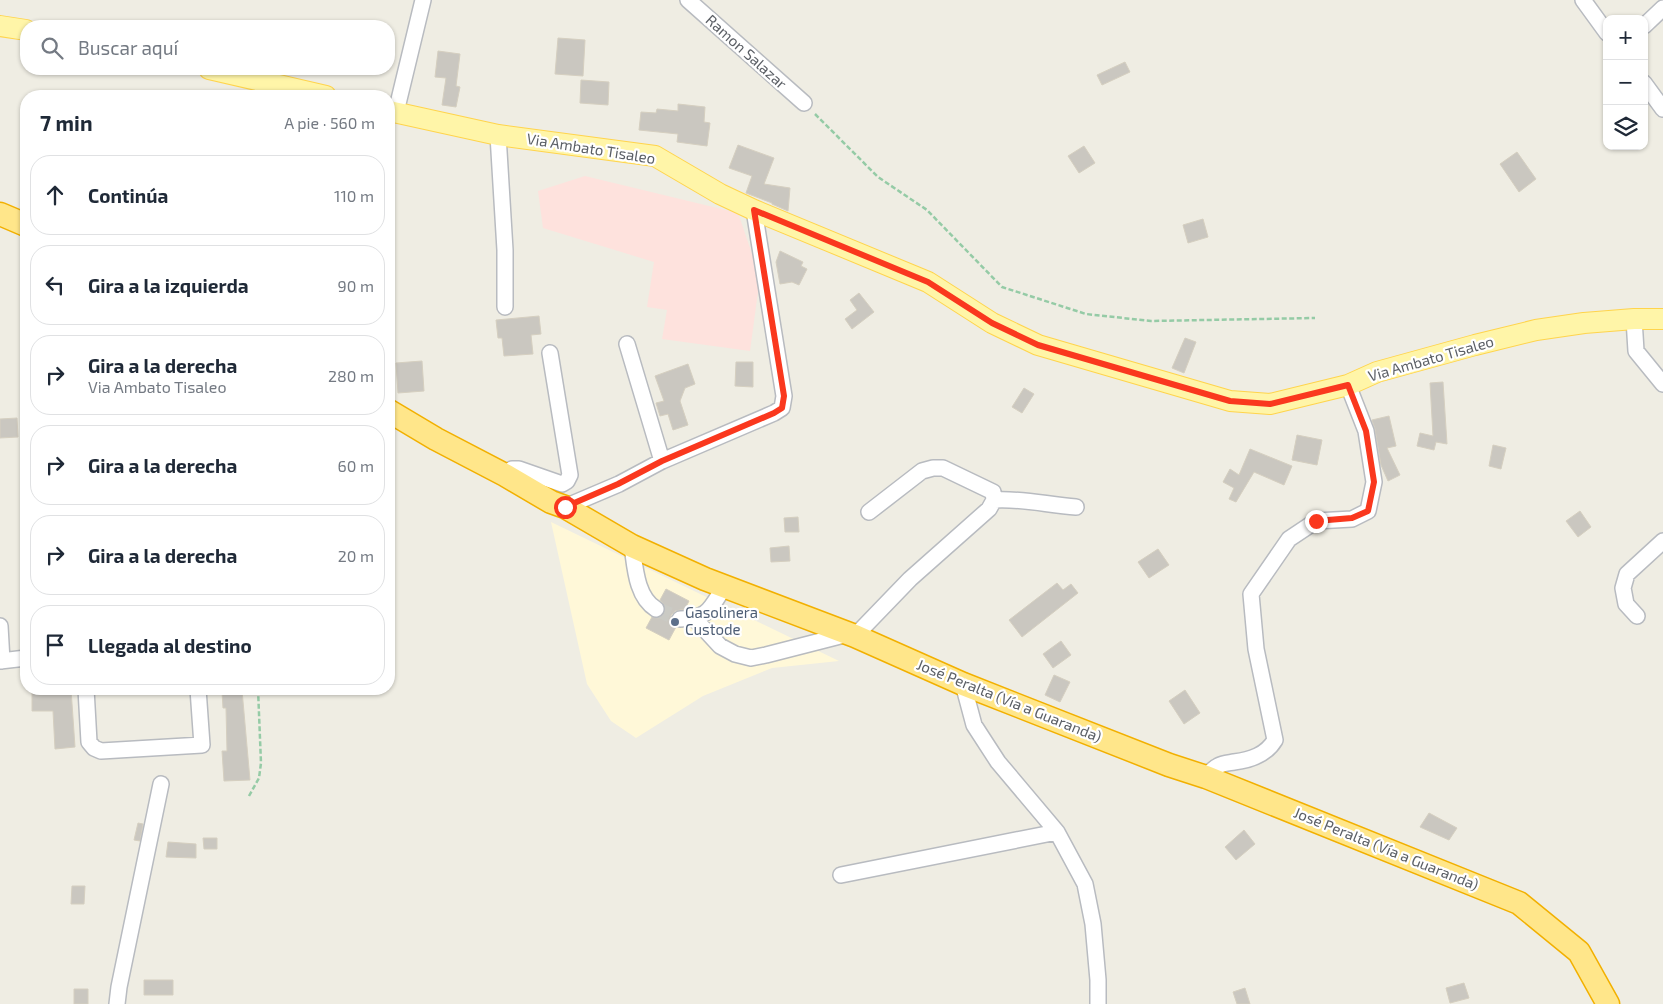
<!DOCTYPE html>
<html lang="es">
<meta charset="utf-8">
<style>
body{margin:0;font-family:"Exo 2",sans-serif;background:#f6f6f7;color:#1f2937}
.controls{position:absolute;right:15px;top:15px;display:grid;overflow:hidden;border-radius:10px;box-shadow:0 1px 4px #0004}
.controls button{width:45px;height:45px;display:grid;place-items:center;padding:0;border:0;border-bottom:1px solid #e0e1e3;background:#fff;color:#1f2937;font:25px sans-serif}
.stop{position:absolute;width:15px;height:15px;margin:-11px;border:4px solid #fa381e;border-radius:50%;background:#fff}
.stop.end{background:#fa381e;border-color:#fff;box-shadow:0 1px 5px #0008}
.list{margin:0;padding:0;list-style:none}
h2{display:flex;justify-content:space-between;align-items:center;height:65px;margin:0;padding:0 20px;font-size:21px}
h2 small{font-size:16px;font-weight:400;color:#747a83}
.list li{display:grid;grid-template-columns:32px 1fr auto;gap:15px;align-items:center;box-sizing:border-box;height:80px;margin:0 10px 10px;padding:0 10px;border:1px solid #e0e1e3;border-radius:20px}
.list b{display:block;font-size:19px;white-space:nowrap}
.list p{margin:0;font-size:16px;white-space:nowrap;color:#747a83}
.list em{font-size:16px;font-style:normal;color:#747a83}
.icon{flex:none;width:28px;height:28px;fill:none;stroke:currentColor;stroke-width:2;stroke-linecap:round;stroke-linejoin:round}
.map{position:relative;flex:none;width:1663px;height:1004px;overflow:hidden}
.search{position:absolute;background:#fff;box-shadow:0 1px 4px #0004;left:20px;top:20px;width:375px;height:55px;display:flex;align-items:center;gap:12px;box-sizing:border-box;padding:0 18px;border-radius:20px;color:#747a83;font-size:19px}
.panel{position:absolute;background:#fff;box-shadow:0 1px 4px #0004;left:20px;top:90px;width:375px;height:605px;border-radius:20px}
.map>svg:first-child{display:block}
.commercial{fill:#fff8d8}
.medical{fill:#fee2dd}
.building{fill:#cac7c0;stroke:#d5cfc0}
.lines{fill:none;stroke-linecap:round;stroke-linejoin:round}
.minor-tunnel{stroke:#cacac4;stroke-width:15;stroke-dasharray:15 8;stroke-linecap:butt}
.minor-casing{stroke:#b8bbc0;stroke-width:18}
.major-casing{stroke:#ffd44c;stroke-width:22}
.highway-casing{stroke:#f2b000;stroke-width:25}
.path{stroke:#95cba6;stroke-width:2.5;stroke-dasharray:5 2.5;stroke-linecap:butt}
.minor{stroke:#fff;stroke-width:15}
.major{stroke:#fff5a8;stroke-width:20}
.highway{stroke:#ffe68a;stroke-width:22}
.route{stroke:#fa381e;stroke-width:6}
.service-dot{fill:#5c6f8a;stroke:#fff;stroke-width:2}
.labels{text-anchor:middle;stroke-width:4.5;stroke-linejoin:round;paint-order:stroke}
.street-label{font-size:15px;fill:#5b5f65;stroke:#fff}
.service-label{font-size:15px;fill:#4e5e75;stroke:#fff;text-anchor:start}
</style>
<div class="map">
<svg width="1663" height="1004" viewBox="0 0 1663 1004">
<rect width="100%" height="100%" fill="#efede3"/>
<!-- commercial -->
<path class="commercial" d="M551 522 839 661 772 668 703 696 636 738 611 721 587 684Z"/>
<!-- medical -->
<path class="medical" d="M585 176 738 213 760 277 750 351 662 339 667 310 647 307 654 262 543 228 538 191Z"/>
<!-- building -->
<path class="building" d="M558 38 585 40 583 76 555 74Z
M438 51 460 54 456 86 460 87 456 107 442 105 446 78 435 77Z
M1125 62 1130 72 1102 85 1097 75Z
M581 80 609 82 608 105 580 103Z
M678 104 705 107 704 122 710 123 707 146 677 142 678 134 639 130 641 112 656 113 657 109 678 111Z
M738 145 774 158 764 184 790 188 788 211 772 204V203L746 193 752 176 729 168Z
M1084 146 1095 163 1079 173 1068 156Z
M1517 152 1536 179 1519 192 1500 164Z
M1203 219 1208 237 1188 243 1183 225Z
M780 251 803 262 801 266 807 269 799 285 792 282 780 284 776 262Z
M859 293 874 312 852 329 845 319 857 310 850 300Z
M539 316 541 334 531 335 533 354 504 356 502 338H498L496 320Z
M1185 338 1196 342 1184 373 1172 368Z
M422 361 424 391 398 393 396 363Z
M736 362H753V387L735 386Z
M688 364 695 384 685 388 680 401 688 425 673 430 668 414 660 416 656 403 664 401 655 376Z
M1443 382 1447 444 1436 442 1434 450 1417 446 1420 433 1433 436 1430 383Z
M1024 388 1034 394 1022 413 1012 407Z
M1389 416 1396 446 1387 448 1400 475 1388 481 1381 465 1375 429 1372 420Z
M17 418 18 437 0 438V419Z
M1297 435 1322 440 1317 465 1292 460Z
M1493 445 1506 448 1501 469 1489 466Z
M1250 449 1292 466 1284 485 1254 472 1236 502 1229 499 1234 488 1223 482 1230 469 1239 475Z
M1580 511 1591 527 1578 537 1566 521Z
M798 517 799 532H785L784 518Z
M789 546 790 561 771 562 770 548Z
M1158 549 1169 565 1149 578 1138 562Z
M1057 583 1063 590 1071 584 1078 593 1022 637 1009 620Z
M666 589 689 601 685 609 675 611 671 615 672 624 676 627 669 640 646 628 652 617 659 618 664 614 665 606 660 600Z
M1061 641 1071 655 1053 668 1043 654Z
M1054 675 1070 682 1060 702 1045 695Z
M32 689H71L75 747 55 749 53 711H32Z
M242 690 250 780 224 781 222 751H227L226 708H223L222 692Z
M1185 690 1200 713 1184 724 1169 701Z
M1429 813 1457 828 1449 840 1420 827Z
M138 823 143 824 140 841 134 840Z
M1244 830 1255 844 1236 860 1225 847Z
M203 838H217V849H204Z
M168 842 196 844V858L166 857Z
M72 886H85L84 904H71Z
M144 980H173V995H144Z
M1464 983 1469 998 1450 1003 1446 988Z
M1245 988 1250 1004H1237L1233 992Z
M74 989H88V1004H74Z"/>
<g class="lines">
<!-- minor-tunnel -->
<path class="minor-tunnel" d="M656 609 680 619"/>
<!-- minor casing -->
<g class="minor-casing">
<path id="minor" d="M688 0 804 103
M1583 0 1607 33
M1644 26 1663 8
M1644 83 1663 109
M396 112 423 0
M498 135 505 250V307
M1634 319 1636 351 1663 384
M627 344 662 461
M505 475 512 469H519L562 484 567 481 570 475 550 353
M994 500C1021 498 1048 505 1076 507
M565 507 619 484 662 461 774 413 782 408 784 396 754 210
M632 546C635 566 636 597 656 609
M1637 616 1626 604 1623 588 1627 574 1663 541
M680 619C708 619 710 609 724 587
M695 619 720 646 735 654 751 658 766 655 848 634
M0 626 2 661
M855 636 910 579 989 509 994 500 993 492 943 468H933L922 471 869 512
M0 661 26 658
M963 684 974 725 998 762 1057 832 1085 884 1093 924 1098 980V1004
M86 689 89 742 94 748 101 751 202 745 198 689
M1206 777C1210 773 1213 768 1218 766 1223 763 1228 763 1234 762 1251 760 1266 755 1275 740L1256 649 1251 594 1289 539 1316 521 1352 519 1368 511 1374 482 1366 431 1348 385
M841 875 1057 832
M117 1004 119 987 161 784"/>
</g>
<!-- major casing -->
<g class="major-casing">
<path id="major" d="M0 26 26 30
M209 69 326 96
M389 111 498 135 655 156 720 194 754 210 928 282 992 323 1038 345 1230 401 1270 404 1348 385 1377 372 1475 345 1536 330 1584 323 1634 319H1663"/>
</g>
<!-- highway casing -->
<g class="highway-casing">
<path id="highway" d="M0 214 26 225
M389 411 436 439 505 475 551 502 565 507 632 546 705 579 855 636 963 684 1169 765 1206 777 1519 903 1579 952 1608 1004"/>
</g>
<!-- path -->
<path class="path" d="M815 114 878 177 927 210 1002 287 1086 314 1151 321 1315 318
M249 796 259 778 261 763 258 689"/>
<!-- minor -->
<use href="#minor" class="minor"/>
<!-- major -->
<use href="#major" class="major"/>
<!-- highway -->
<use href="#highway" class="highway"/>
</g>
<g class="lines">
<!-- route -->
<path class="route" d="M565 507 618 484 662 461 774 413 782 408 784 396 754 210 928 282 992 323 1038 345 1230 401 1270 404 1348 385 1366 431 1374 482 1368 511 1352 518 1316 521"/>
</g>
<!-- markers -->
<circle class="service-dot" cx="675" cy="622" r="5"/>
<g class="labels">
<!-- street labels -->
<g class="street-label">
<text transform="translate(746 52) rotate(42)" y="5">Ramon Salazar</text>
<text transform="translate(591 149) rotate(9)" y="5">Via Ambato Tisaleo</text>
<text transform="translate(1431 359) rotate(-16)" y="5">Via Ambato Tisaleo</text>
<text transform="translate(1009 701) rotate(22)" y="5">José Peralta (Vía a Guaranda)</text>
<text transform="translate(1386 849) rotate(22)" y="5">José Peralta (Vía a Guaranda)</text>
</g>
<!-- service labels -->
<g class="service-label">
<text x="685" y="618">Gasolinera<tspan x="685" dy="17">Custode</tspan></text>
</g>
</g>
</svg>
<div class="controls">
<button>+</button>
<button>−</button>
<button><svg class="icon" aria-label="layers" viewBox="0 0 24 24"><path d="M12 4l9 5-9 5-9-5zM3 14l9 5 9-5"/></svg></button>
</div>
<div class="stop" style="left:565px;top:507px"></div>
<div class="stop end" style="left:1316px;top:521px"></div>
<div class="search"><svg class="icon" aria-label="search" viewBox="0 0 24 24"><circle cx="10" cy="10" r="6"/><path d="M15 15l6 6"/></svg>Buscar aquí</div>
<section class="panel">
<h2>7 min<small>A pie · 560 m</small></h2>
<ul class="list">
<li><svg class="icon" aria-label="ahead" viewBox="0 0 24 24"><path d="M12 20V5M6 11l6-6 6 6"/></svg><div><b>Continúa</b></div><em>110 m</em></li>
<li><svg class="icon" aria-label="left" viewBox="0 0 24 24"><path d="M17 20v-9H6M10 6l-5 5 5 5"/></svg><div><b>Gira a la izquierda</b></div><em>90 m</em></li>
<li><svg class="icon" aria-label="right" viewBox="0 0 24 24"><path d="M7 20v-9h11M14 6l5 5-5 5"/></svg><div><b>Gira a la derecha</b><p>Via Ambato Tisaleo</p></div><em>280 m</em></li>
<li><svg class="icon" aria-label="right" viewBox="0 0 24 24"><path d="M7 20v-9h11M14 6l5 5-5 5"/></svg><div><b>Gira a la derecha</b></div><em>60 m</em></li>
<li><svg class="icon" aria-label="right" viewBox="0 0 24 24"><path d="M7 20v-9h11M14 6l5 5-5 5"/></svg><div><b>Gira a la derecha</b></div><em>20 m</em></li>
<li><svg class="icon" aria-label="arrive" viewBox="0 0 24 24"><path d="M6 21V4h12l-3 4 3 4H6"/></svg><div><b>Llegada al destino</b></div></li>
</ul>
</section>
</div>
